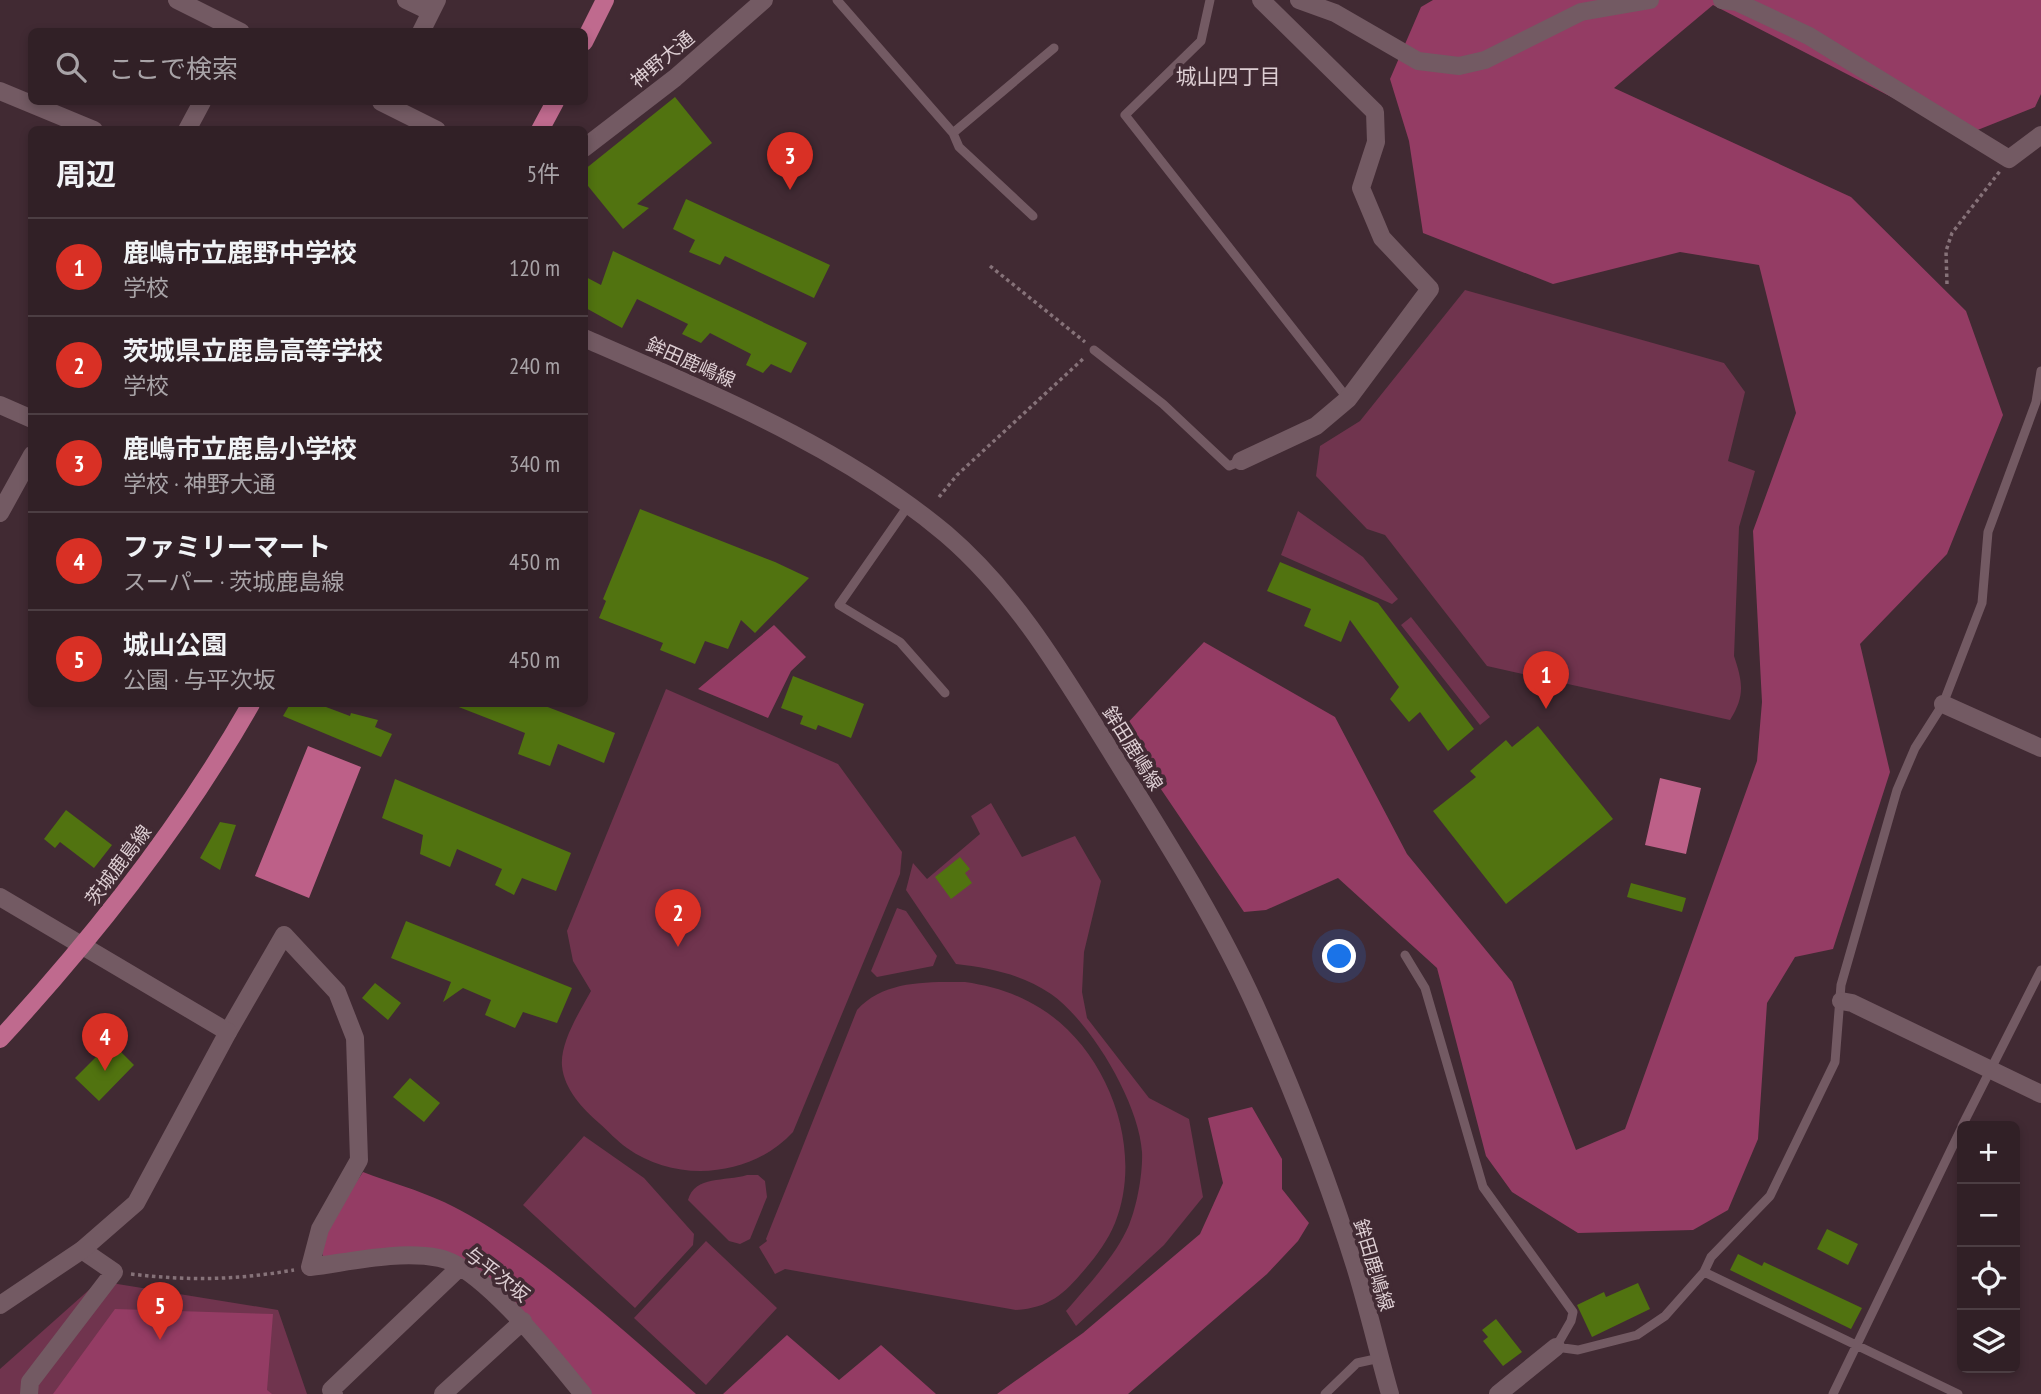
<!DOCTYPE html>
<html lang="ja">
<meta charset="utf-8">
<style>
body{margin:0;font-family:"PT Sans Narrow","Noto Sans JP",sans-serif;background:#3d2d32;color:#f1f3f6}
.controls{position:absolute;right:21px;bottom:21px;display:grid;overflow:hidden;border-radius:10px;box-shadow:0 4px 10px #0003}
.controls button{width:63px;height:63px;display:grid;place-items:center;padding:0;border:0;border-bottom:2px solid #4c3e43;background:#312026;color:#f1f3f6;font:35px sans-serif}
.you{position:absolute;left:1340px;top:957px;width:24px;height:24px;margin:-18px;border:5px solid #fff;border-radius:50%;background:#1a73e8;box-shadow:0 0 0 10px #1a73e833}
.badge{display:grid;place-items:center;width:46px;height:46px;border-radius:50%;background:#d93025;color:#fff;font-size:23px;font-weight:700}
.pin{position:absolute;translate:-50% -58px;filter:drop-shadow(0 2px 4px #0008)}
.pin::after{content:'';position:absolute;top:37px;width:24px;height:21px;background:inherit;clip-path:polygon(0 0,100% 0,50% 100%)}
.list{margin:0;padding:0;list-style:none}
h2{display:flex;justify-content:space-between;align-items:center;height:91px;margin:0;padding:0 28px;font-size:30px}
h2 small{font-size:23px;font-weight:400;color:#a8a3a7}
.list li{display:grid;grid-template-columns:46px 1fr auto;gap:21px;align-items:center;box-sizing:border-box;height:98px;padding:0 28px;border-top:2px solid #4c3e43}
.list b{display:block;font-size:26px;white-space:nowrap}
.list p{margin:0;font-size:23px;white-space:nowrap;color:#a8a3a7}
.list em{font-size:23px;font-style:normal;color:#a8a3a7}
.icon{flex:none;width:38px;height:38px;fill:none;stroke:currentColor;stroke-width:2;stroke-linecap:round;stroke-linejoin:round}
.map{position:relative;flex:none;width:2041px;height:1394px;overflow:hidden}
.search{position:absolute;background:#312026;box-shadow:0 4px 10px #0003;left:28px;top:28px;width:560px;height:77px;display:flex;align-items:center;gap:18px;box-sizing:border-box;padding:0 24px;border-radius:10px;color:#a8a3a7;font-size:26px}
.panel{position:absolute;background:#312026;box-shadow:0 4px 10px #0003;left:28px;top:126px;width:560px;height:581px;border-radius:10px}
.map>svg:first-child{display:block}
.green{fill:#70344e}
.forest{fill:#943c64}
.water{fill:#bd6088}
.building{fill:#517310}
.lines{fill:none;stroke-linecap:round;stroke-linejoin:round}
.path{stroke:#867279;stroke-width:3.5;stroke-dasharray:3.5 3.5;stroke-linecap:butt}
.lane{stroke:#735a63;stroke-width:9}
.street{stroke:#735a63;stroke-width:18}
.secondary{stroke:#735a63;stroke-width:18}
.primary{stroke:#bf6a8e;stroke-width:18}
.labels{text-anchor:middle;stroke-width:7;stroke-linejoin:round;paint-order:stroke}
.street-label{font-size:19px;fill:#ddced3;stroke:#412a33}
.neighbourhood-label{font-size:21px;fill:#ddced3;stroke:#412a33}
</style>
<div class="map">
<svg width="2041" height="1394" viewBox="0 0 2041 1394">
<rect width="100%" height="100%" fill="#412a33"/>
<!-- green -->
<path class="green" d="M1465 290 1724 363 1745 392 1728 461 1755 471 1739 527 1734 656C1743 683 1745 696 1730 720L1487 666 1385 535 1367 529 1316 476 1320 446 1360 421Z
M1298 511 1363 557 1398 599 1392 604 1281 555Z
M1411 617 1490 717 1480 725 1401 625Z
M666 689 838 764 902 852 900 874 793 1132C752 1177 677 1184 627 1148 617 1141 608 1131 599 1123 583 1109 564 1089 562 1066 560 1042 580 1011 591 991L573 961 567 931Z
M991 803 1022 857 1075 836 1101 881 1084 952 1082 992 1087 1018 1149 1098 1189 1119 1203 1197 1164 1245 1076 1326 1066 1311C1088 1285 1116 1256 1129 1225 1137 1206 1143 1173 1142 1152 1139 1103 1091 1022 1051 994 1022 974 989 968 956 964L906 890 913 863 927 879 980 834 971 816Z
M897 908 906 911 937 956 933 966 877 977 871 971Z
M965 982C992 986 1016 993 1040 1008 1107 1049 1145 1148 1115 1223 1108 1240 1097 1255 1086 1268 1065 1293 1050 1308 1016 1310L785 1269 775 1274 759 1247 767 1241 766 1239 857 1010C884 980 927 982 965 982Z
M584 1136 644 1178 694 1234 693 1245 635 1308 523 1205Z
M747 1175H758L765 1181 767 1197 750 1239 740 1244 729 1241 688 1200C695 1175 725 1182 747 1175Z
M706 1241 777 1308 706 1385 634 1318Z
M99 1281 278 1310 307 1394H0V1369Z"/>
<!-- forest -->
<path class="forest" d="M1433 0H2041V94L2035 107 1965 135 1713 5 1614 88 1851 197 1966 311 2003 415 1947 554 1860 644 1890 772 1833 949 1795 957 1767 1003 1758 1139 1728 1210 1693 1230 1578 1233 1512 1192 1486 1156 1437 968 1338 878 1266 910 1244 912 1121 730 1204 642 1335 717 1407 854 1512 982 1576 1150 1625 1129 1757 761 1762 702 1753 531 1796 413 1759 265 1680 252 1553 284 1423 233 1409 141 1390 79 1421 7Z
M774 625 806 657 791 671 768 718 698 689Z
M1252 1107 1282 1159V1189L1309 1223 1298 1241 1267 1274 1128 1394H997L1083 1333 1200 1234 1223 1183 1208 1118Z
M363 1172C389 1182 418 1190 444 1202 530 1243 624 1331 696 1394H589L464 1263 324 1259C312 1233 349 1194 363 1172Z
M115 1309 273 1314 267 1390 272 1394H53Z
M787 1335 839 1380 881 1345 936 1394H723Z"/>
<!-- water -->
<path class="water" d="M308 746 361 767 309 898 255 876Z
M1660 778 1701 788 1686 854 1645 845Z"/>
<!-- building -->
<path class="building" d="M675 97 712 143 637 204 649 208 623 229 584 181V170Z
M686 199 830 265 814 298 725 256 720 265 689 252 695 240 673 229Z
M613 251 807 343 791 373 771 364 763 373 746 365 751 354 710 333 701 343 682 334 688 324 637 299 622 328 584 307V276L601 285Z
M640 509 775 562 809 578 755 633 741 620 728 649 705 641 695 664 660 650 663 643 599 618 606 601 603 599Z
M1280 562 1378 603 1474 729 1448 751 1420 712 1409 722 1390 699 1399 687 1350 620 1341 642 1304 626 1311 609 1267 591Z
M793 676 864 704 851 738 818 725 816 730 800 724 803 716 781 708Z
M290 704H318L350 716 351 713 378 720 375 727 392 734 381 757 283 716Z
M451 704H540L615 733 604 763 558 744 550 766 518 754 525 733Z
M1538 726 1613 819 1506 904 1433 811 1476 777 1470 771 1506 740 1512 747Z
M395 779 571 853 556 891 522 878 514 895 495 885 502 869 457 849 450 867 420 854 423 835 382 818Z
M66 810 112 845 94 868 60 842 55 848 44 839Z
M220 822 236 825 220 870 200 858Z
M960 857 970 869 965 873 972 883 951 899 935 877Z
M1631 883 1686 898 1682 912 1627 897Z
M406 921 572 988 557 1023 523 1012 515 1028 485 1015 491 1000 463 988 443 1002 451 982 391 958Z
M375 983 401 1003 388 1020 362 998Z
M111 1042 134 1065 99 1101 75 1078Z
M410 1078 440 1103 424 1122 393 1097Z
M1827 1229 1858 1244 1848 1265 1817 1249Z
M1738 1254 1762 1266 1764 1262 1862 1308 1851 1329 1730 1270Z
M1638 1283 1650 1309 1592 1337 1577 1305 1604 1292 1606 1297Z
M1496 1319 1522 1352 1503 1366 1483 1341 1488 1337 1482 1330Z"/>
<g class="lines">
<!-- path -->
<path class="path" d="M990 266 1085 342
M1947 284 1946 251 1952 233 2000 171
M939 497 957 475 1084 358
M131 1274C189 1281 236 1280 294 1270"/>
<!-- lane -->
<path class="lane" d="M837 0 953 133 959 147 1033 216
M1210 0 1201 41 1125 115 1348 399
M953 133 1054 48
M1094 350 1163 404 1229 466 1241 461
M908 506 839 605 900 642 945 693
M1405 955 1425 988 1483 1187 1573 1312 1571 1321 1556 1347 1578 1350 1637 1335 1665 1316 1704 1272 1711 1257 1770 1196 1835 1062 1841 985 1897 790 1915 748 1943 704 1982 603 1988 532 2036 402 2041 371
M1962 1126 2041 970
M1704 1272 1958 1394
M1325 1394 1357 1363 1380 1358
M1833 1394 1962 1127"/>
<!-- street -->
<path class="street" d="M177 0 241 32
M406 0 431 12
M1299 0 1335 13 1418 61 1459 66 1485 60 1581 12 1650 0
M1722 0 1737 2 1809 36 2009 159 2041 135
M421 32 437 0
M381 102 437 130
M187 130 202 102
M584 148 675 78 764 0
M0 405 32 419
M1241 461 1316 426 1348 399 1430 289 1382 238 1361 188 1376 142 1375 112 1261 0
M0 513 32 455
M1943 704 2041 748
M1841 1001 1852 1003 2041 1094
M228 1032 284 935 337 992 355 1038 359 1160 320 1229 310 1267C350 1262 399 1250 439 1258 482 1266 555 1360 583 1394
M29 1394 30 1382 114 1272 82 1250
M334 1394 331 1390 459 1268
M443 1394 523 1321
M1498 1394 1556 1347"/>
<!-- secondary -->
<path class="secondary" d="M0 91 94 130
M584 338C709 393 840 445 946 534 1016 594 1062 673 1110 750 1161 833 1215 916 1255 1005 1293 1090 1327 1177 1355 1266 1368 1308 1378 1352 1390 1394
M0 897 228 1032 136 1203 82 1250 0 1305"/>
<!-- primary -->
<path class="primary" d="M584 42 605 0
M540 130 555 102
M0 1039C95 936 182 825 251 704"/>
</g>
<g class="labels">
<!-- street labels -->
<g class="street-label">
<text transform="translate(662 59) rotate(-40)" y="7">神野大通</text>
<text transform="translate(691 362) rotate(24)" y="7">鉾田鹿嶋線</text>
<text transform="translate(1133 748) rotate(58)" y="7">鉾田鹿嶋線</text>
<text transform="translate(118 865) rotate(-53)" y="7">茨城鹿島線</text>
<text transform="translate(1374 1265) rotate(73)" y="7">鉾田鹿嶋線</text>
<text transform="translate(497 1274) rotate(38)" y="7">与平次坂</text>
</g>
<!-- neighbourhood labels -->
<g class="neighbourhood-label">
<text x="1228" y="84">城山四丁目</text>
</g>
</g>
</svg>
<div class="controls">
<button>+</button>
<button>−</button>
<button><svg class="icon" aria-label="locate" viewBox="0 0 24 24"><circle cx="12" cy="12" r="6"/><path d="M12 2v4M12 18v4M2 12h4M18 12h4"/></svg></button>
<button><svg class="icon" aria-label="layers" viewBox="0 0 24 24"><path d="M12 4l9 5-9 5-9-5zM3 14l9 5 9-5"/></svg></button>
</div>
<div class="you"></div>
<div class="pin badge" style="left:1546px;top:709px">1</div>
<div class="pin badge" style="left:678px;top:947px">2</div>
<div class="pin badge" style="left:790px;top:190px">3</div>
<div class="pin badge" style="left:105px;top:1071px">4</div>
<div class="pin badge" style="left:160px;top:1340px">5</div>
<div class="search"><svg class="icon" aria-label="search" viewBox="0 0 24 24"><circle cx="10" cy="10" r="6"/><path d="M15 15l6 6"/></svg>ここで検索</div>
<section class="panel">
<h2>周辺<small>5件</small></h2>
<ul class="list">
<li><span class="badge">1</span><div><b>鹿嶋市立鹿野中学校</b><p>学校</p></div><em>120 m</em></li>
<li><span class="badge">2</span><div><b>茨城県立鹿島高等学校</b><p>学校</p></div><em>240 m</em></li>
<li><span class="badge">3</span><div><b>鹿嶋市立鹿島小学校</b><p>学校 · 神野大通</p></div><em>340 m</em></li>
<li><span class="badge">4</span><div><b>ファミリーマート</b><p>スーパー · 茨城鹿島線</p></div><em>450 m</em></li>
<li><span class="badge">5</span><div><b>城山公園</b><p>公園 · 与平次坂</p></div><em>450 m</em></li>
</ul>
</section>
</div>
